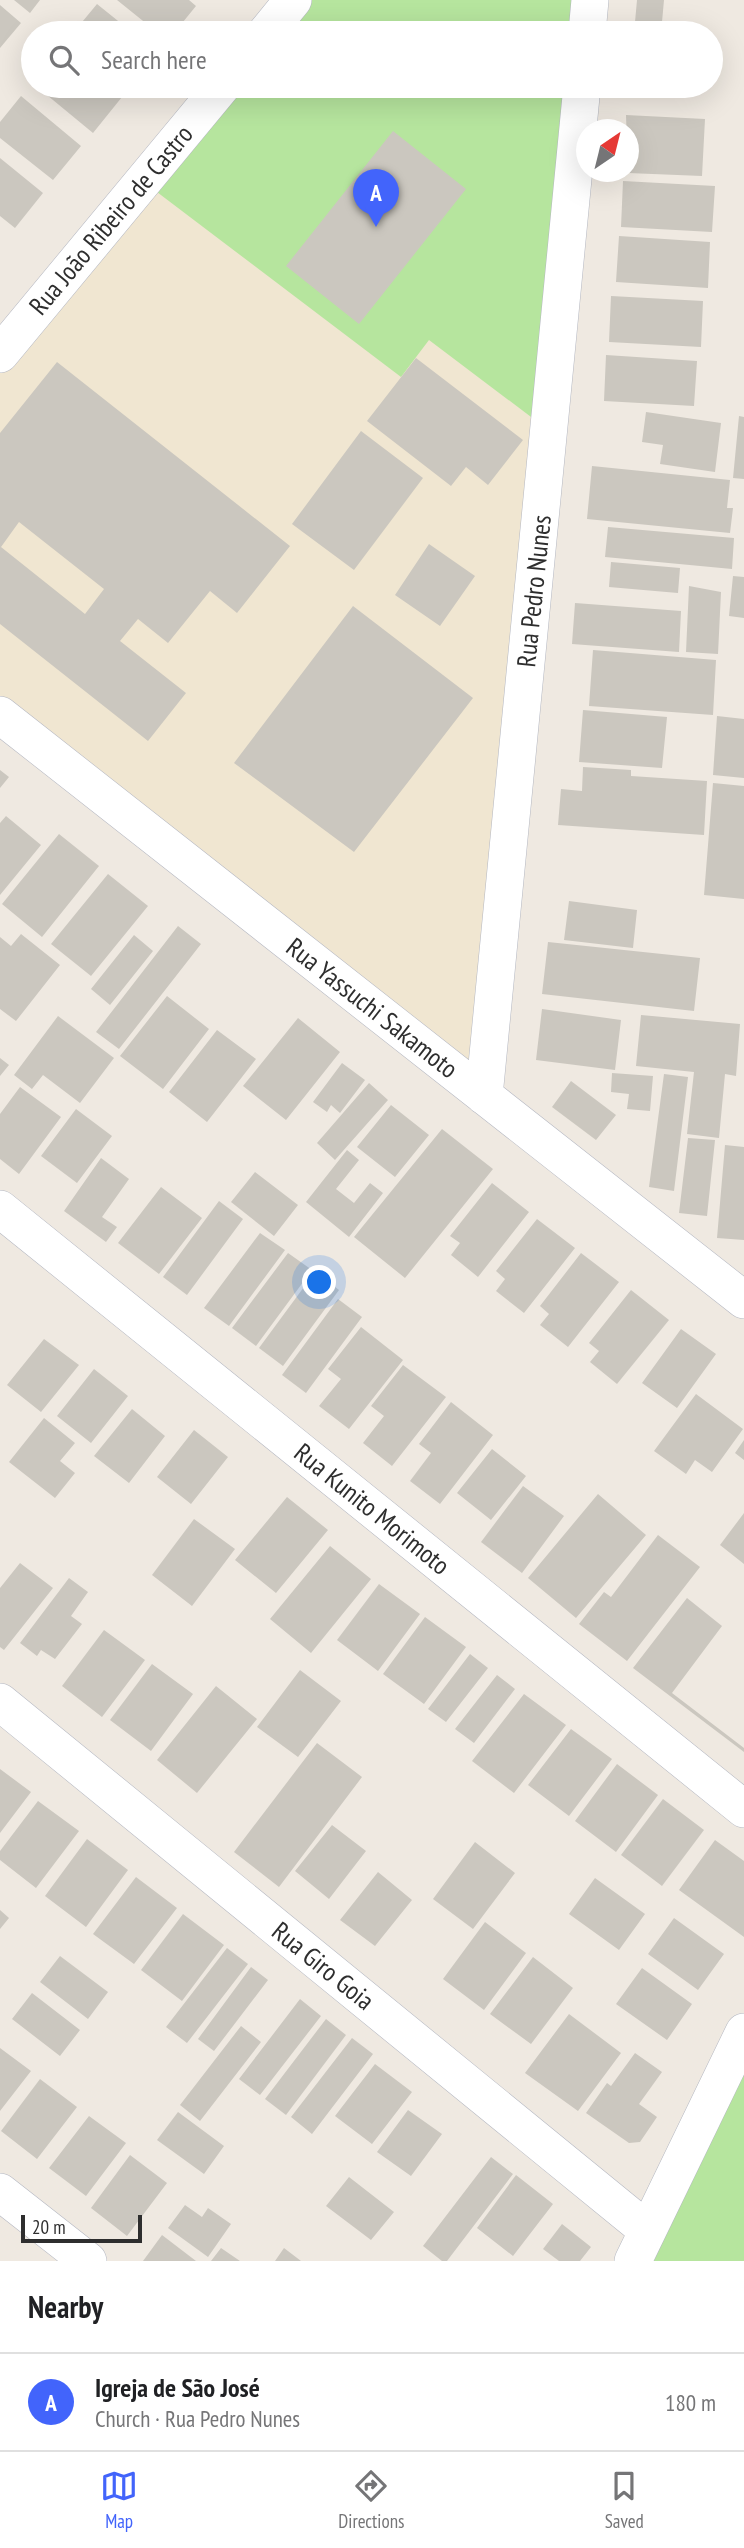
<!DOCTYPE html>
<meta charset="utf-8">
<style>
body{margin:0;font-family:"PT Sans Narrow",sans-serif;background:#f6f6f6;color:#202124}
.compass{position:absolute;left:576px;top:119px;width:63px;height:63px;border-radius:50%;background:#fff;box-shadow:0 7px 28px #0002;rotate:35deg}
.scale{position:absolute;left:21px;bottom:18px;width:121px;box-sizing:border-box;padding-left:7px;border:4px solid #2e2e2e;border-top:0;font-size:19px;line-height:24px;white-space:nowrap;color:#2e2e2e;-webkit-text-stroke:5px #fff;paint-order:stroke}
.you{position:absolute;left:320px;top:1283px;width:24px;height:24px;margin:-18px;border:5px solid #fff;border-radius:50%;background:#1a73e8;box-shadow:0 0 0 10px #1a73e833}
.badge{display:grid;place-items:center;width:46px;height:46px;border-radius:50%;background:#4264fb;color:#fff;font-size:23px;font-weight:700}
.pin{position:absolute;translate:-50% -58px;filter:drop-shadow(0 2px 4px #0008)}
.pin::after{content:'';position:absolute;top:37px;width:24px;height:21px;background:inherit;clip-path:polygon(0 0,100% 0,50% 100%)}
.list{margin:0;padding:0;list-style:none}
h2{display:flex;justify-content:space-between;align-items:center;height:91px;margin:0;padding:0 28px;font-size:30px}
h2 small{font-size:23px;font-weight:400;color:#757577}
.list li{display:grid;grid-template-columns:46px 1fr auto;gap:21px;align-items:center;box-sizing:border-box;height:98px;padding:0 28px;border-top:2px solid #e0e0e0}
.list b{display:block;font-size:26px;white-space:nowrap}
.list p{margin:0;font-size:23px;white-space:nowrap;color:#757577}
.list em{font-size:23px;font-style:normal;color:#757577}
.icon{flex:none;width:38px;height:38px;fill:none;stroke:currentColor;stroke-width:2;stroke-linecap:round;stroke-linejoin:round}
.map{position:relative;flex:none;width:744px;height:2261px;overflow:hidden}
.search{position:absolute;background:#fff;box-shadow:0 7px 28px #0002;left:21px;right:21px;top:21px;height:77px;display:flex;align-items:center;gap:18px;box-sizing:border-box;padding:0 24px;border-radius:38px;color:#757577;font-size:26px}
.sheet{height:189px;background:#fff}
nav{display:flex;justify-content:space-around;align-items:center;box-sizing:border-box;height:98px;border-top:2px solid #e0e0e0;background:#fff;font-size:19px;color:#757577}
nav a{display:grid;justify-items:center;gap:4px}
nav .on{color:#4264fb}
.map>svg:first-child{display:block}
.education{fill:#f0e6d1}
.green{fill:#b6e59e}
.building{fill:#cbc7bf;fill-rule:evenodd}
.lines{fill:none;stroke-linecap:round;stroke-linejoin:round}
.street-casing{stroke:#b4b7c1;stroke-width:38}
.street{stroke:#fff;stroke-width:37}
.labels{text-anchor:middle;stroke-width:5;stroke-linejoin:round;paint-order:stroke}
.street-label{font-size:26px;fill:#2e2e2e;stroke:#fff}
</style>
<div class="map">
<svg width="744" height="2261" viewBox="0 0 744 2261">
<rect width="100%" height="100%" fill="#efe9e1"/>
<!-- education -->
<path class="education" d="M144 181 400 376 429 339 535 420 475 1090 0 716V354Z"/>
<!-- green -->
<path class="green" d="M308 0H577L574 33H281Z
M238 86H568L535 420 429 340 401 377 153 189Z
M744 2066V2261H648Z"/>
<!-- building -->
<path class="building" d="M14 0H40L30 13Z
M117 0H189L196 6 174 33H158Z
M637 0H664L661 33H634Z
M97 4 133 33H73Z
M0 5 21 23 0 48Z
M36 86H107L122 97 93 133Z
M21 96 81 146 53 180 0 138V122Z
M626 115 705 119 702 176 628 173Z
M393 131 466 189 359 324 286 266Z
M0 158 43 193 15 228 0 216Z
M623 181 715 186 712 232 621 227Z
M619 236 710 242 708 288 616 282Z
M611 296 703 301 701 347 609 342Z
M606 355 697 361 694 406 604 401Z
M416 358 523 440 488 485 466 467 451 486 367 421Z
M57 362 290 546 237 613 210 591 168 643 138 619 120 641 186 693 148 741 0 624V433ZM19 522 104 589 85 614 1 547Z
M646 412 721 423 715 472 660 464 663 445 642 442Z
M739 416 744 417V479L733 478Z
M361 431 423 478 354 570 292 524Z
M592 466 730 480 727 508H733L730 533 587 519Z
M608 527 734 538 732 569 605 557Z
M429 544 475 576 440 626 395 595Z
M611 562 680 568 678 593 609 587Z
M733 576 744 577V618L729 616Z
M689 586 721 592 718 654 686 652Z
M575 603 681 611 679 652 572 644Z
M353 606 473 698 354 852 234 763Z
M593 650 716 660 713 715 589 706Z
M583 710 667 717 662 768 579 762Z
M717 716 744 719V778L713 775Z
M583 767 631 770V776L707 781 704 835 558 825 561 789 582 791Z
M0 770 9 777 0 788Z
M713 783 744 786V899L704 895Z
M6 816 41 845 0 895V823Z
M59 834 99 866 42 937 2 904Z
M108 874 148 906 91 976 51 944Z
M569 901 637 910 633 948 564 940Z
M178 926 201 944 119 1049 96 1032Z
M21 934 60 965 16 1021 0 1009V937L11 946Z
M134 935 153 951 110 1005 91 989Z
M548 942 700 958 694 1011 542 994Z
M167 996 209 1029 163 1089 120 1056Z
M542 1009 621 1020 615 1070 536 1060Z
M641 1015 740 1024 736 1076 725 1074 719 1138 687 1134 694 1072 636 1066Z
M58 1016 114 1058 80 1103 43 1075 32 1089 14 1075Z
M298 1018 340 1052 286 1120 243 1086Z
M217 1030 256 1059 207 1122 169 1092Z
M0 1058 9 1065 0 1076Z
M342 1063 365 1080 340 1113 331 1105 327 1112 313 1102Z
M612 1073 653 1076 650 1111 627 1109 629 1094 611 1092Z
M664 1074 688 1077 674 1191 649 1187Z
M571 1081 616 1115 596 1140 552 1107Z
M369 1083 388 1100 335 1160 317 1143Z
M20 1087 61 1117 19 1174 0 1159V1114Z
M391 1105 429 1135 395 1177 357 1147Z
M76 1109 112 1136 77 1183 41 1156Z
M442 1129 493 1169 405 1278 354 1237Z
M688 1138 715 1140 707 1216 679 1213Z
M725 1145 744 1147V1240L717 1238Z
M347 1150 359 1160 336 1189 354 1203 370 1183 383 1193 349 1237 306 1202Z
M101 1158 129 1179 102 1217 117 1227 106 1242 64 1211Z
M255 1172 298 1205 274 1236 231 1202Z
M492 1183 529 1212 478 1277 451 1255 460 1243 450 1236Z
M161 1187 202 1218 159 1274 118 1243Z
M219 1201 243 1219 187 1295 163 1277Z
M537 1219 575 1248 524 1313 496 1291 505 1279 496 1271Z
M260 1233 285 1250 229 1326 204 1308Z
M288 1253 312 1270 256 1346 232 1328Z
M581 1253 619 1282 568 1347 540 1325 549 1314 540 1306Z
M315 1272 339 1290 283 1366 259 1348Z
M631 1290 669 1320 617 1384 590 1362 599 1351 589 1343Z
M338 1299 362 1317 306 1393 282 1375Z
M361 1327 403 1360 349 1429 319 1406 341 1379 328 1369Z
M681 1329 716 1354 677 1408 642 1383Z
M44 1339 79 1365 41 1412 7 1385Z
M403 1365 446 1397 392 1466 363 1443 384 1416 371 1406Z
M94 1369 128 1396 91 1443 57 1416Z
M696 1394 743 1429 712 1472 695 1460 686 1474 654 1451Z
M451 1402 493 1435 440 1504 410 1481 431 1453 419 1444Z
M132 1409 165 1436 129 1483 94 1456Z
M44 1418 75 1443 60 1461 75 1473 55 1498 9 1462Z
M194 1430 228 1457 191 1504 157 1477Z
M744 1440V1460L735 1453Z
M492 1449 526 1476 491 1520 457 1493Z
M523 1486 564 1516 522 1573 481 1542Z
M598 1494 646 1535 576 1618 528 1578Z
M287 1497 328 1530 276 1593 235 1560Z
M744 1513V1564L720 1545Z
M194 1519 235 1549 192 1606 152 1575Z
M658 1535 700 1567 627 1661 579 1624 604 1592 611 1597Z
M330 1546 371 1579 311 1653 270 1619Z
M20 1563 53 1588 4 1650 0 1647V1588Z
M69 1578 88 1592 71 1616 82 1624 55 1659 41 1650 37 1656 20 1643Z
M379 1584 420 1614 378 1671 337 1640Z
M687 1598 722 1626 672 1693 744 1748V1752L633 1668Z
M425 1617 466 1647 424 1704 383 1674Z
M104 1630 145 1660 102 1717 62 1686Z
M470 1654 488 1668 446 1722 428 1709Z
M152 1664 193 1694 151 1751 110 1720Z
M300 1670 341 1701 298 1757 257 1727Z
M497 1675 515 1689 474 1743 455 1729Z
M216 1686 257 1719 197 1793 157 1760Z
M524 1694 566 1725 514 1793 472 1761Z
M571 1729 612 1759 569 1816 528 1785Z
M317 1743 362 1777 279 1887 234 1852Z
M617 1764 658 1795 616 1852 575 1821Z
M0 1769 31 1792 0 1833Z
M663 1799 704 1830 662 1886 621 1855Z
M38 1801 79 1831 36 1888 0 1860V1851Z
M332 1825 366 1851 329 1899 295 1871Z
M87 1839 128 1870 86 1927 45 1896Z
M715 1840 744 1861V1937L679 1890Z
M475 1842 515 1873 473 1929 433 1899Z
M378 1872 412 1900 375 1946 340 1920Z
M136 1877 177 1908 134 1964 93 1934Z
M595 1878 645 1914 619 1950 569 1914Z
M0 1910 9 1918 0 1929Z
M183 1914 224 1945 182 2001 141 1970Z
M674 1918 724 1954 698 1990 648 1954Z
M485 1922 526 1953 484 2010 443 1979Z
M227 1948 248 1964 187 2043 166 2027Z
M60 1956 108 1992 88 2019 40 1982Z
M533 1957 573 1988 531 2044 490 2014Z
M251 1967 268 1980 214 2051 198 2039Z
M642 1968 692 2004 667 2040 616 2004Z
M32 1993 80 2030 60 2056 12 2019Z
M300 1999 321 2016 260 2095 239 2079Z
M569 2014 621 2053 578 2111 525 2073Z
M326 2019 346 2035 286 2115 265 2099Z
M241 2026 261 2042 200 2121 180 2105Z
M352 2038 373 2054 312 2134 291 2117Z
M0 2048 31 2071 0 2111Z
M635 2053 662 2072 639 2104 657 2117 640 2142 629 2143 586 2113 607 2083 611 2086Z
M375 2064 412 2092 372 2144 335 2116Z
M40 2079 77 2107 37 2159 1 2131Z
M408 2110 442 2134 411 2176 377 2152Z
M178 2112 224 2146 204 2174 157 2140Z
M89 2116 126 2143 86 2196 49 2168Z
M130 2155 167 2183 127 2236 91 2208Z
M491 2157 513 2174 447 2261H442L423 2246Z
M516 2175 553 2204 513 2256 477 2228Z
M349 2177 394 2212 371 2240 326 2206Z
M185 2205 202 2217 208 2208 231 2224 208 2257 168 2228Z
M562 2224 591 2247 580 2261H559L543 2249Z
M162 2235 196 2261H143Z
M221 2248 240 2261H211Z
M284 2248 301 2261H275Z"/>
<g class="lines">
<!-- street casing -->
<g class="street-casing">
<path id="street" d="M266 33 293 0
M587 33 590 0
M0 354 222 86
M0 715 744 1300
M484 1096 582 86
M0 1209 744 1809
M0 1702 647 2230
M0 2192 88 2261
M633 2261 744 2032"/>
</g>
<!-- street -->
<use href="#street" class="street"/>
</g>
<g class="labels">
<!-- street labels -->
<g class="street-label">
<text transform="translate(111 220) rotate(-50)" y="9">Rua João Ribeiro de Castro</text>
<text transform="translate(534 591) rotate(-84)" y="9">Rua Pedro Nunes</text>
<text transform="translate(372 1008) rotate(38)" y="9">Rua Yassuchi Sakamoto</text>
<text transform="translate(372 1509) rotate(39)" y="9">Rua Kunito Morimoto</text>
<text transform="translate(323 1966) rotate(39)" y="9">Rua Giro Goia</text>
</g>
</g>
</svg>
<svg class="compass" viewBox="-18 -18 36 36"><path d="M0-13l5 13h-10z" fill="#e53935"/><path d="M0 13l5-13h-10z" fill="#757577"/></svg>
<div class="scale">20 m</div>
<div class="you"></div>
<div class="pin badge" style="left:376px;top:227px">A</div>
<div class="search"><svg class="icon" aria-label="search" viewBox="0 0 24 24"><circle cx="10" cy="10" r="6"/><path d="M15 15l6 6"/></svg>Search here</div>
</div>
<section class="sheet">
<h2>Nearby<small></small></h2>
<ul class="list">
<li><span class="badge">A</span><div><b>Igreja de São José</b><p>Church · Rua Pedro Nunes</p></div><em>180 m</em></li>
</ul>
</section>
<nav>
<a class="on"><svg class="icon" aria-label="map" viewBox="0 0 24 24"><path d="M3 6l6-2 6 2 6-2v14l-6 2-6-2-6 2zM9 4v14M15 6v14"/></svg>Map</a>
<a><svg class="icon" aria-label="directions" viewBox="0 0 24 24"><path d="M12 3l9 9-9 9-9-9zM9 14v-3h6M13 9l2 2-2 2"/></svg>Directions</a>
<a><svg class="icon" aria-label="saved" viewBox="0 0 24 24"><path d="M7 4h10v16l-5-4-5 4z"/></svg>Saved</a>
</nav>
